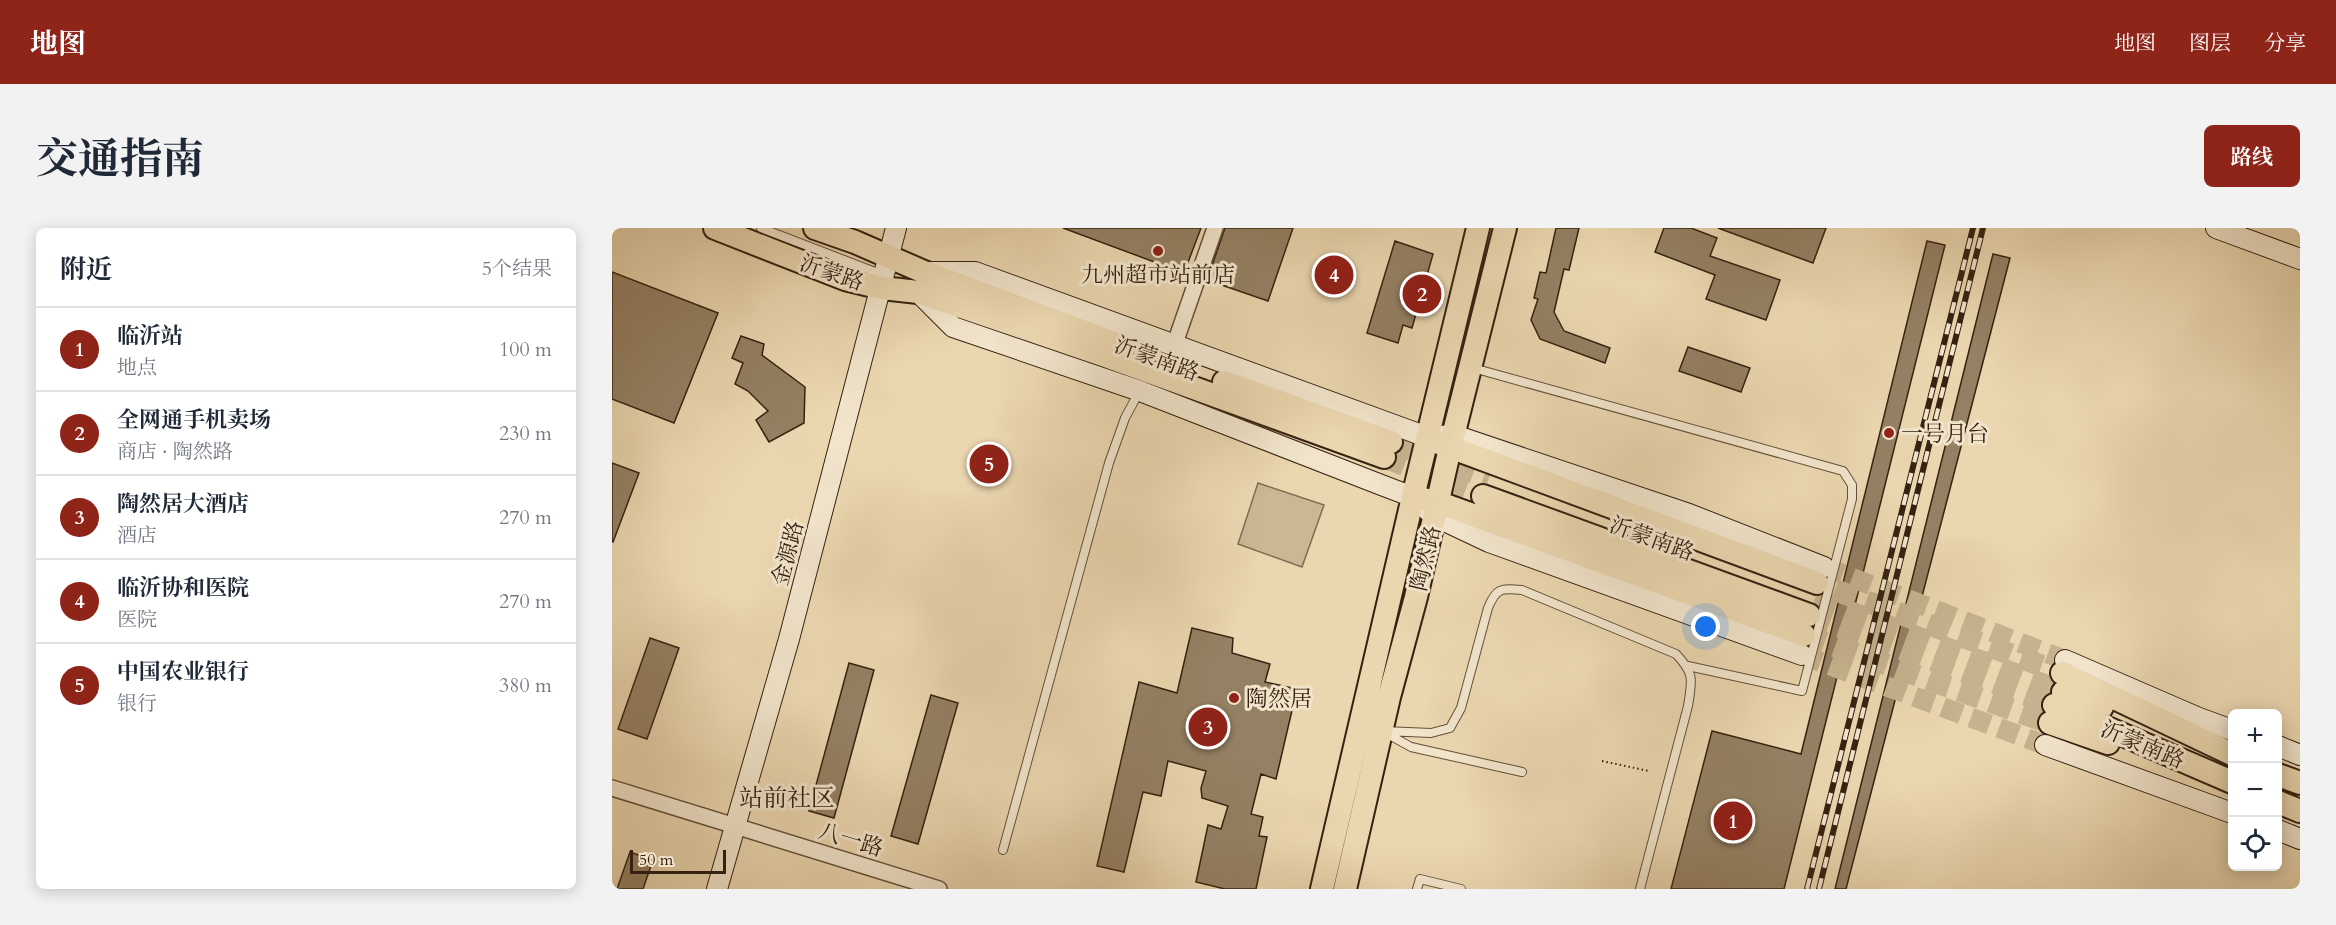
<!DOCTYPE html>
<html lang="zh">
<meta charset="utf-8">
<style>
body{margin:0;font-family:Cardo,"Noto Serif SC",serif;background:#f2f2f3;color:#1f2937}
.controls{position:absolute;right:18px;bottom:18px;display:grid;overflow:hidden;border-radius:9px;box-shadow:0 3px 15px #0003}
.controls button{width:54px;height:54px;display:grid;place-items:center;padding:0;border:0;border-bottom:2px solid #e0e1e3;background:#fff;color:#1f2937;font:30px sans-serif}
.scale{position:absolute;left:18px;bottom:15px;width:96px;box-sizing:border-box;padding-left:6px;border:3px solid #362211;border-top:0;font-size:16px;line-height:21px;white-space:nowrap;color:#362211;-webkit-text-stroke:4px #f1e4cb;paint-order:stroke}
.you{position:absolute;left:1094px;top:399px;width:21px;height:21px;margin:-15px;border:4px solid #fff;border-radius:50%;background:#1a73e8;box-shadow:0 0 0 9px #1a73e833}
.badge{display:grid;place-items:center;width:39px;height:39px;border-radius:50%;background:#8f2418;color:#fff;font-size:20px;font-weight:700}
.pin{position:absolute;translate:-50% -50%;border:3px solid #fff;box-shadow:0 2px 6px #0006}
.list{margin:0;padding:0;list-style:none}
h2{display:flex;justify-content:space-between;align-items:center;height:78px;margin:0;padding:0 24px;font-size:26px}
h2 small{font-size:20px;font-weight:400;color:#747a83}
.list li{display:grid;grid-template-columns:39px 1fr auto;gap:18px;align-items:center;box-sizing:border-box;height:84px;padding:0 24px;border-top:2px solid #e0e1e3}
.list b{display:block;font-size:22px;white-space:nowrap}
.list p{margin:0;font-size:20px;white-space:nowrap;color:#747a83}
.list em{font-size:20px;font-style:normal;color:#747a83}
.icon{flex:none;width:33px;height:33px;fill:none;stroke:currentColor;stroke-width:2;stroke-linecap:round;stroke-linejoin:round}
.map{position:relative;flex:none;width:1688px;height:661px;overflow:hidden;border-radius:9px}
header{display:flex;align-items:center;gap:36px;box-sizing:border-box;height:84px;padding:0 30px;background:#8f2418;color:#fff}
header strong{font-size:28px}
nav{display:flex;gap:33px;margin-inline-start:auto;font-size:21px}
.intro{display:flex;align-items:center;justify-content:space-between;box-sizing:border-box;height:144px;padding:0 36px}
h1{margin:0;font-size:42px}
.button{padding:15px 27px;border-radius:9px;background:#8f2418;color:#fff;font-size:21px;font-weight:700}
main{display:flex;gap:36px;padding:0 36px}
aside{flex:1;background:#fff;border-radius:9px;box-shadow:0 3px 15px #0003}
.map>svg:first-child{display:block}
.green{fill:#cbb794;stroke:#806c52;stroke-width:1.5}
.building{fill:#948063;stroke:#362211;stroke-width:1.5}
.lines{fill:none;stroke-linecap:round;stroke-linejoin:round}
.secondary-tunnel{stroke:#c6b28f;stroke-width:20;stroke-dasharray:20 10;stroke-linecap:butt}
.primary-tunnel{stroke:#c6b28f;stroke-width:22;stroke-dasharray:22 11;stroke-linecap:butt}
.lane-casing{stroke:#634f38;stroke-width:10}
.street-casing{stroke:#634f38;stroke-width:18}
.secondary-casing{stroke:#362211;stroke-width:22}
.primary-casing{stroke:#362211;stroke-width:26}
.path{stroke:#362211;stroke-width:2;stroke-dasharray:1.5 3;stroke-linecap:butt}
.lane{stroke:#f1e4cb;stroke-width:8}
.street{stroke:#f1e4cb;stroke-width:15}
.secondary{stroke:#f1e4cb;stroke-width:20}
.primary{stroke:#ead6af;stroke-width:22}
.rail-casing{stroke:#362211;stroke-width:6}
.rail{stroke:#f1e4cb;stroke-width:4;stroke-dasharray:11;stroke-linecap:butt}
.poi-dot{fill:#8f2418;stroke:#f1e4cb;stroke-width:2}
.labels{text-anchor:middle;stroke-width:6;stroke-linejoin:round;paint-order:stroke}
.street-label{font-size:22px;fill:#362211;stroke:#f1e4cb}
.poi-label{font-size:22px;fill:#362211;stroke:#f1e4cb;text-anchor:start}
.neighbourhood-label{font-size:24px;fill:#362211;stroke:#f1e4cb}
</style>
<header>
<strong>地图</strong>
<nav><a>地图</a><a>图层</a><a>分享</a></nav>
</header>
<div class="intro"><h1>交通指南</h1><a class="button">路线</a></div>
<main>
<aside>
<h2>附近<small>5个结果</small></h2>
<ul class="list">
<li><span class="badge">1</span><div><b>临沂站</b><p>地点</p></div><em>100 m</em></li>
<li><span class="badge">2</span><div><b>全网通手机卖场</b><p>商店 · 陶然路</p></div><em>230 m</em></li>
<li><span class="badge">3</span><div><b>陶然居大酒店</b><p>酒店</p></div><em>270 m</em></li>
<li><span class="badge">4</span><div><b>临沂协和医院</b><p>医院</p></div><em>270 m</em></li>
<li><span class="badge">5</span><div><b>中国农业银行</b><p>银行</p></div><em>380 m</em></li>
</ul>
</aside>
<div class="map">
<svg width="1688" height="661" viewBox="0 0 1688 661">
<rect width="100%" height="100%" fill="#ead6af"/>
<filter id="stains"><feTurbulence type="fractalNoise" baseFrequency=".00333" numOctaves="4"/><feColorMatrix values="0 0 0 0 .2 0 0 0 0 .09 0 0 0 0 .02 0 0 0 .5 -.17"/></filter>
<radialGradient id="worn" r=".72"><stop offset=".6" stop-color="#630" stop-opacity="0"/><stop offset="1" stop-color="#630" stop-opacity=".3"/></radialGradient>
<!-- green -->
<path class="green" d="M646 255 712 277 690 339 626 316Z"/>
<!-- building -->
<path class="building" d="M451 0H589L572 45Z
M613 0H681L656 73 595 52Z
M944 0H967L957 42 952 41 942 84 952 103 998 120 993 135 928 111 919 92 926 71 922 70 928 44 934 45Z
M1052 0H1079L1105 10 1098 28 1168 52 1154 92 1094 71 1103 47 1043 24Z
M1106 0H1214L1201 35Z
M783 13 821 26 800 100 791 97 786 115 755 105Z
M1315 13 1333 17 1172 661H1059L1100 503 1189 526Z
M1381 26 1398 30 1234 661H1223Z
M0 44 106 85 62 195 0 171Z
M129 108 152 116 150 127 193 159 192 195 157 214 144 192 156 183 136 163 123 156 131 135 120 130Z
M1076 119 1138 140 1129 164 1067 143Z
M0 235 27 245 1 314H0Z
M580 400 621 410 620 425 658 436 653 454 685 461 664 551 649 546 639 586 651 589 647 608 655 609 644 661H613L584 654 596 597 609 601 616 578 590 570 589 560 594 543 556 533 549 568 531 564 512 644 485 638 527 454 565 465Z
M38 410 67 420 35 511 6 501Z
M237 435 262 442 222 590 197 583Z
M319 467 346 475 306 616 279 608Z
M18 624 41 632 31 661H5Z"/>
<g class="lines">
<!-- secondary-tunnel -->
<path class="secondary-tunnel" d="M1212 339 1453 432
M1190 427 1433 517"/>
<!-- primary-tunnel -->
<path class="primary-tunnel" d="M779 214 877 250
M772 229 871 268
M1223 362 1450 445
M1203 371 1451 464
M1197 387 1442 477
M1192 407 1438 495"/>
<!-- lane casing -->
<g class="lane-casing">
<path id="lane" d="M149 0 271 47
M861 140 1231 243 1240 257V271L1190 463 1076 438
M772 503 819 505 838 500 849 480 876 380C884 360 889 360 910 362L1064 426C1083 446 1080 452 1076 478L1028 661
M772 504 799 519 910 544
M391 622 497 235 513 190 527 164
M805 661 808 651 849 661"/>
</g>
<!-- street casing -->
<g class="street-casing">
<path id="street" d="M562 118 603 0
M0 560 327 661"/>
</g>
<!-- secondary casing -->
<g class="secondary-casing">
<path id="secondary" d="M1604 0 1688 31
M317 44H363L815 209 842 207 1077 286 1212 339
M306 64 341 99 528 163 772 258 801 269 822 288 877 314 1190 427
M1453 432 1587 490 1620 502
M1433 517 1620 585
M1666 518 1688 527
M1666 602 1688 611
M105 661 177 411 284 0"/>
</g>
<!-- primary casing -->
<g class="primary-casing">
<path id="primary" d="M103 0 233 51 270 60 306 64 491 127 772 229
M203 0 243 14 312 44 513 119
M612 154 779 214
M827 215 1205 355
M871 268 1197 387
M811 271 825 274 1192 407
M1450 445 1620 526
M1451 464 1490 479
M1442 477 1620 554
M1438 495 1496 515
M1666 547 1688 555
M1666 574 1688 583
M710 661 801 269 866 0
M733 661 777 469 804 369 838 220 893 0"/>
</g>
<!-- path -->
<path class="path" d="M990 533 1037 543"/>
<!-- lane -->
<use href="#lane" class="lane"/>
<!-- street -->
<use href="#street" class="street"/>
<!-- secondary -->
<use href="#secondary" class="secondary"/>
<!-- primary -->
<use href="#primary" class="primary"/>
<!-- rail casing -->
<g class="rail-casing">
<path id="rail" d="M1195 661 1361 0
M1207 661 1371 0"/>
</g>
<!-- rail -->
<use href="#rail" class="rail"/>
</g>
<!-- markers -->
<g class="poi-dot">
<circle cx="546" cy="23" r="6"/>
<circle cx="1277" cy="205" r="6"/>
<circle cx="622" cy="470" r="6"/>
</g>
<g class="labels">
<!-- street labels -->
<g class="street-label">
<text transform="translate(220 44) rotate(19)" y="8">沂蒙路</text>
<text transform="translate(545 130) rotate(20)" y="8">沂蒙南路</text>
<text transform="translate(1040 310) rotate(20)" y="8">沂蒙南路</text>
<text transform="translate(175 325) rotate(-75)" y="8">金源路</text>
<text transform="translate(813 330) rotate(-77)" y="8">陶然路</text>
<text transform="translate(1531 516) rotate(23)" y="8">沂蒙南路</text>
<text transform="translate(239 611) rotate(17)" y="8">八一路</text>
</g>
<!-- poi labels -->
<g class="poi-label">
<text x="546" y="54" text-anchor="middle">九州超市站前店</text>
<text x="1289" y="213">一号月台</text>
<text x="634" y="478">陶然居</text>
</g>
<!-- neighbourhood labels -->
<g class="neighbourhood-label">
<text x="175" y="578">站前社区</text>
</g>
</g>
<rect width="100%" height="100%" filter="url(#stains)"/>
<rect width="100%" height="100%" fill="url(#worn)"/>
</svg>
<div class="controls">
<button>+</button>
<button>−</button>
<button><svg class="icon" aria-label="locate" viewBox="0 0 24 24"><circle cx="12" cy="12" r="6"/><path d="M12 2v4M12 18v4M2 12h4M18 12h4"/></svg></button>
</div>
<div class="scale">50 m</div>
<div class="you"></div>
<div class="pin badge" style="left:1121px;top:593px">1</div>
<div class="pin badge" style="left:810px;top:66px">2</div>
<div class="pin badge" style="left:596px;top:499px">3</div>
<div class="pin badge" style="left:722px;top:47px">4</div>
<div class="pin badge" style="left:377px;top:236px">5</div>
</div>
</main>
